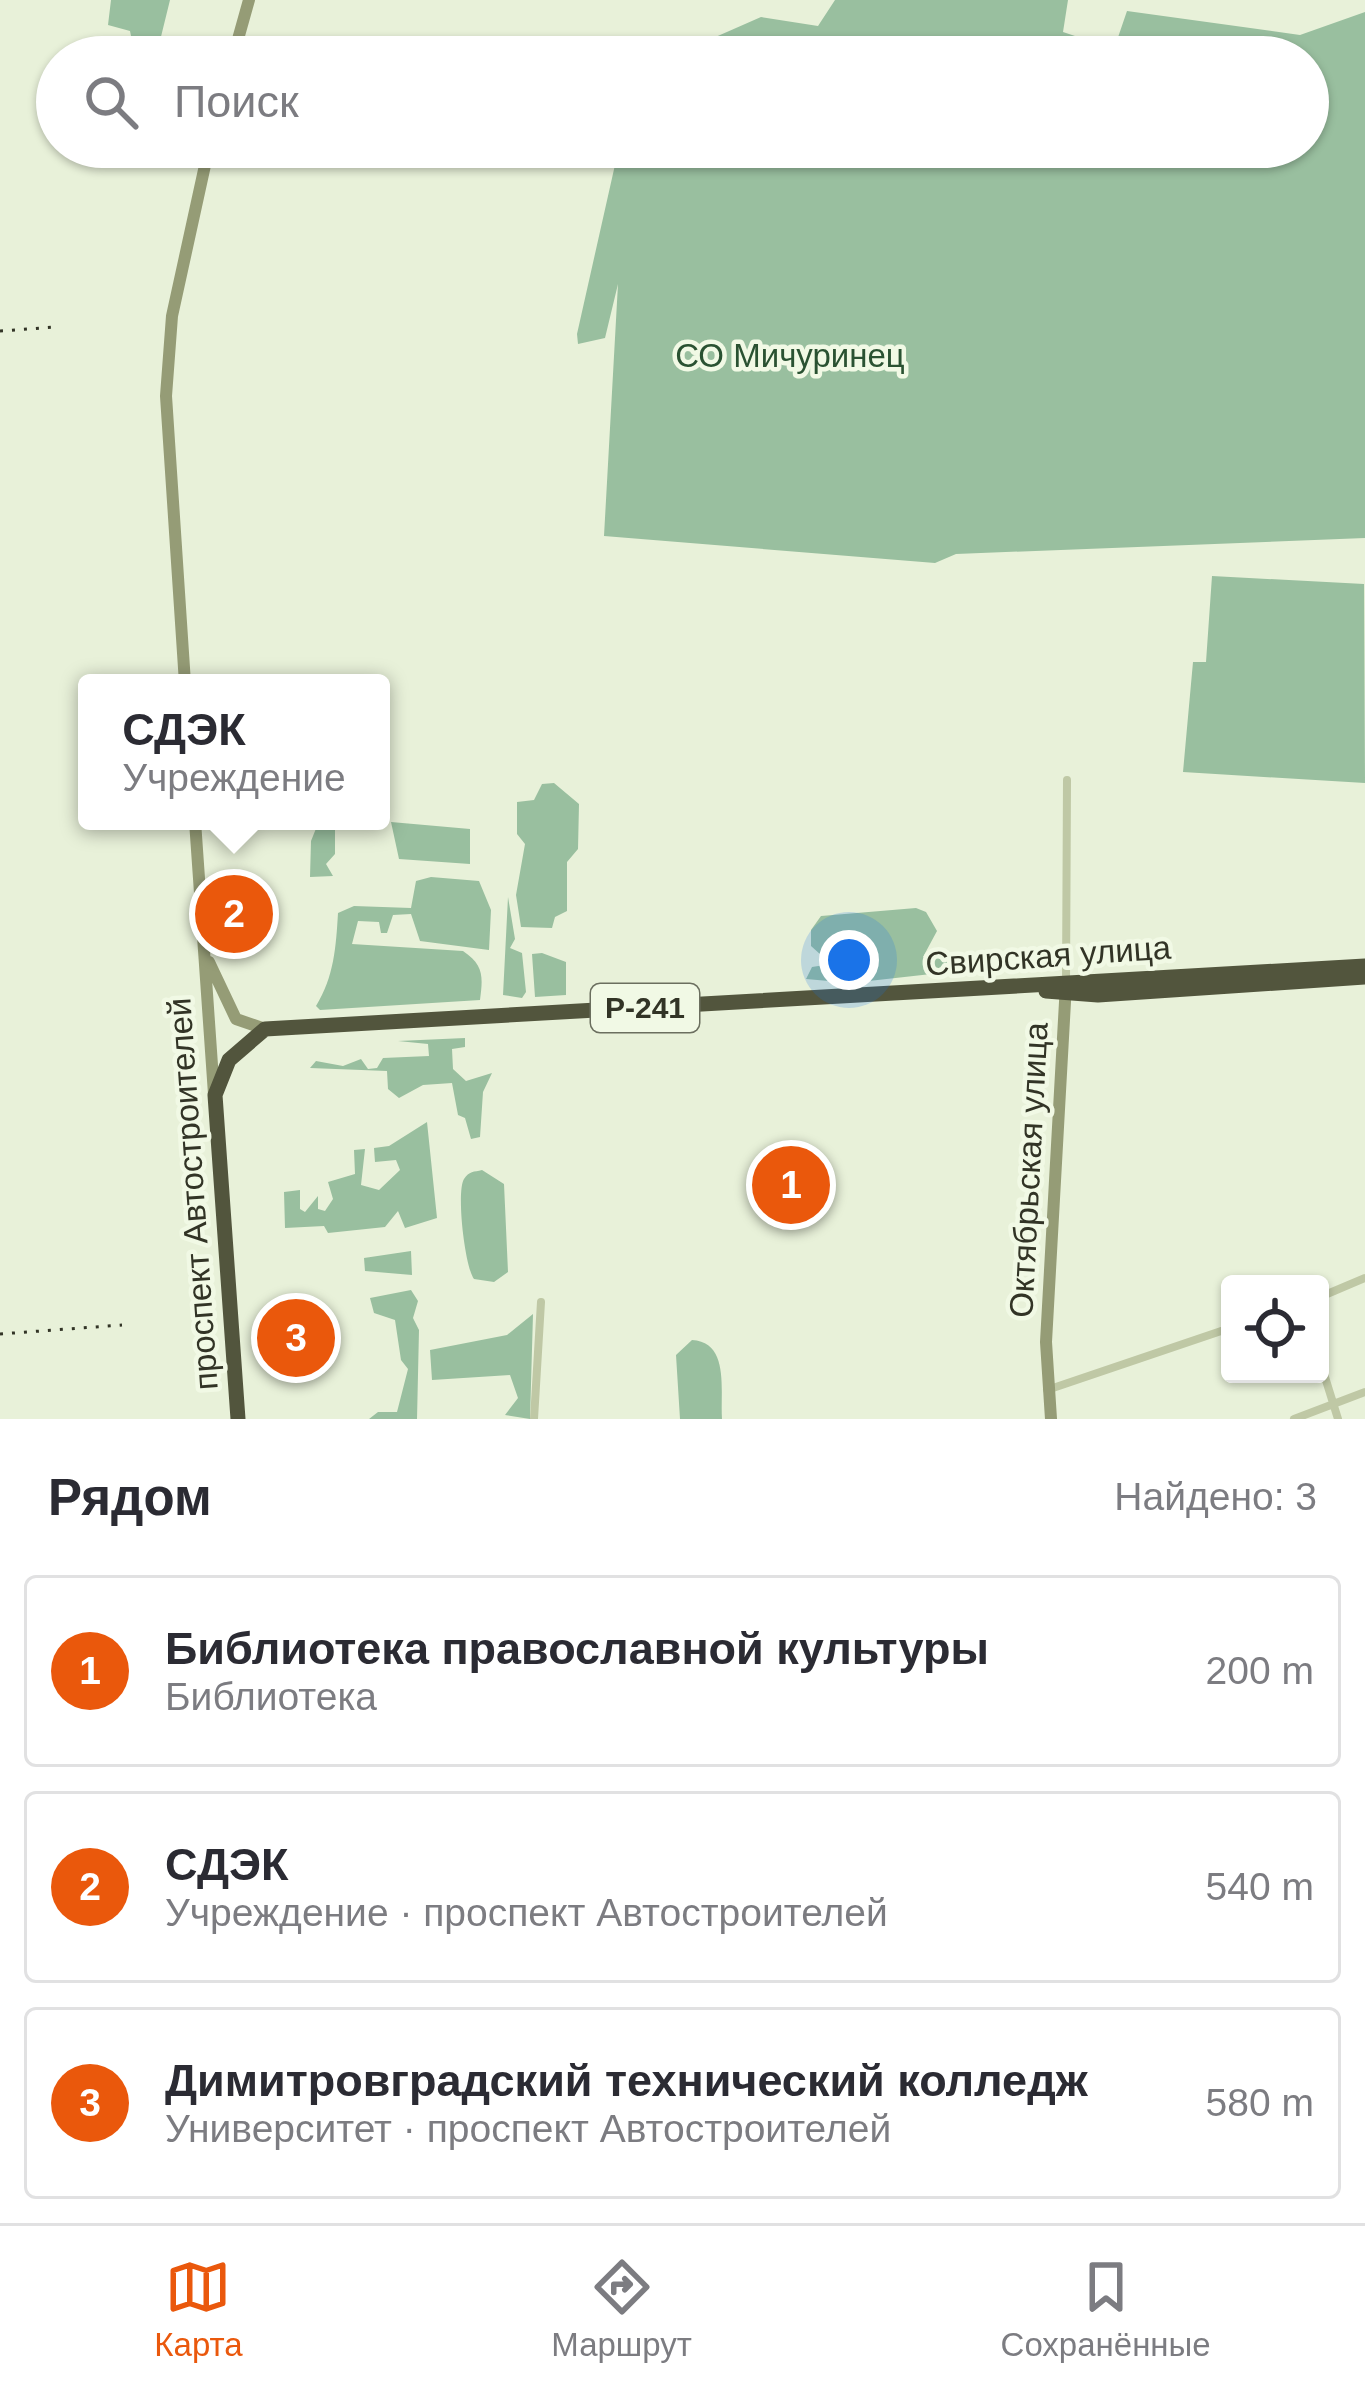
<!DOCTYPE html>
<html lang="ru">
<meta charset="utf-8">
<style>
body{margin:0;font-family:Helvetica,sans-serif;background:#f2f2f3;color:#2b2b33}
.controls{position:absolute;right:36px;bottom:36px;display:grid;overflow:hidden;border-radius:12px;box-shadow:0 3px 9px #0004}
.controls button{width:108px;height:108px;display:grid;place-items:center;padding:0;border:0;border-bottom:3px solid #e1e1e2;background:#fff;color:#2b2b33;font:60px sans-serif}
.you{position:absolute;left:849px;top:960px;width:42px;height:42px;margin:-30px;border:9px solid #fff;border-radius:50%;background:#1a73e8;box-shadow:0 0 0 18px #1a73e833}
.badge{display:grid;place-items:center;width:78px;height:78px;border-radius:50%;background:#ea580c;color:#fff;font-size:39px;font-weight:700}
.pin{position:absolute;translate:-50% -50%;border:6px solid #fff;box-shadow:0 3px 12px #0006}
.popup{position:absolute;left:78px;top:674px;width:312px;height:156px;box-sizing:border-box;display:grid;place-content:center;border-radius:12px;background:#fff;filter:drop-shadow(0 3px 9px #0005);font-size:39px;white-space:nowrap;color:#7c7c81}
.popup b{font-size:45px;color:#2b2b33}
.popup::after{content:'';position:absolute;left:50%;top:100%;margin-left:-24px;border:24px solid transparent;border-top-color:#fff}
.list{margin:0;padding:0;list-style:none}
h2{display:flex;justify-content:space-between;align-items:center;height:156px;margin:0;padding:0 48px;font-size:51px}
h2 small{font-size:39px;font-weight:400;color:#7c7c81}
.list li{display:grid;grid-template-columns:78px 1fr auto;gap:36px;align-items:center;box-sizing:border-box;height:192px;margin:0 24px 24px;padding:0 24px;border:3px solid #e1e1e2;border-radius:12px}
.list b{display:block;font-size:45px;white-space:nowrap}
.list p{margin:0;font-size:39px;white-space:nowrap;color:#7c7c81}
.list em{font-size:39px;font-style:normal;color:#7c7c81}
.icon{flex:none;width:66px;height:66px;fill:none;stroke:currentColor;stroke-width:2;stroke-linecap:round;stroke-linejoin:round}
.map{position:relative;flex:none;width:1365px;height:1419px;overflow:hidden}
.search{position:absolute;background:#fff;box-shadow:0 3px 9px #0004;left:36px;right:36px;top:36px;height:132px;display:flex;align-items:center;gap:30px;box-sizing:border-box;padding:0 42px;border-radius:66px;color:#7c7c81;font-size:45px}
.sheet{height:804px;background:#fff}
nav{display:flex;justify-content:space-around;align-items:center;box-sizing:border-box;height:168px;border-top:3px solid #e1e1e2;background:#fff;font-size:33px;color:#7c7c81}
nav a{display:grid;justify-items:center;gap:6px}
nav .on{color:#ea580c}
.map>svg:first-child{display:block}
.green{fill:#99bf9f}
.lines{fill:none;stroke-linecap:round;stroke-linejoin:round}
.street{stroke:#bfc8a5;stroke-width:8}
.secondary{stroke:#959c76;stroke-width:12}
.highway{stroke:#52553d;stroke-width:15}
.rail{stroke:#323426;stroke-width:3;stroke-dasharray:3 9;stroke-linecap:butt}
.labels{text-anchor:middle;stroke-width:9;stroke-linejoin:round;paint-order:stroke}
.shield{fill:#f1f9e5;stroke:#6b6f5f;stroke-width:3}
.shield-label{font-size:30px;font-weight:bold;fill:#323426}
.park-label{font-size:33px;fill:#2a5232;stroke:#f1f9e5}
.street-label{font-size:33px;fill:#323426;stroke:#f1f9e5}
</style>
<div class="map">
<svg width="1365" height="1419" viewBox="0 0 1365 1419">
<rect width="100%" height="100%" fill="#e8f1d9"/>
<!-- green -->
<path class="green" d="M111 0H170L156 57H121L132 41 130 31 108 25Z
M835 0H1068L1063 32 1114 49 1127 11 1300 35 1365 12V538L956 554 935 563 604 536 618 284 605 338 578 344 577 334 619 147H1308V57H670L761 17 818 26Z
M1212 576 1364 584 1365 783 1183 772 1193 662H1206Z
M554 783 579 804 578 849 567 862V911L555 917 552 928 521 927 516 895 525 844 517 834V802L534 800 542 784Z
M319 821H335V854L326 864 333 876 310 877 311 841Z
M391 822 470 829V864L399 859Z
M431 877 479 881 491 910 489 950 420 941 411 914 393 915 387 933H381L379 922 358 921 352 944 463 951C484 965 483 977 480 1000L320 1010 316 1006C334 977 336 947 338 913L354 906 411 908 416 881Z
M508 897 515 939 510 948 522 953 526 992 522 998 503 995Z
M916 908 926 912 937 931 923 957 947 958 953 963 949 972 851 983 806 979 812 967 831 964 811 946V930L821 916Z
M542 953 566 962V995L535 997 532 954Z
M465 1038V1047L452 1049 453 1069 466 1081 492 1073 483 1092 480 1137 471 1139 465 1118 458 1115 452 1083 423 1085 399 1098 388 1089 387 1071 310 1068 316 1061 343 1066 361 1059 368 1069 377 1068 383 1058 429 1056 428 1044 398 1041Z
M427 1122 437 1218 405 1228 398 1211 385 1227 328 1233 324 1226 285 1228 284 1192 300 1190V1209L305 1212 318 1196V1209L325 1211 333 1199 328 1182 355 1174 354 1150 365 1149 361 1185 379 1190 400 1170 396 1160 375 1162 374 1148 389 1146Z
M482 1170 504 1184 508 1272 494 1282 474 1279C465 1267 456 1192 464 1179 469 1171 474 1172 482 1170Z
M411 1251 412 1275 365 1271 364 1258Z
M411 1290 418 1301 413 1318 419 1330 417 1419H369L378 1412H397L408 1369 401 1360 395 1320 374 1313 370 1298Z
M533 1314 530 1419 505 1415 518 1398 510 1375 432 1380 430 1350 507 1335Z
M692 1340C730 1342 720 1391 722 1419H680L676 1355Z"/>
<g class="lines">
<!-- street -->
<path class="street" d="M1066 982 1067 780
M1320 1297 1365 1278
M1320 1361 1338 1419
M1047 1390 1230 1328
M534 1419 541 1302
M1294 1419 1365 1392"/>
<!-- secondary -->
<path class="secondary" d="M233 57 249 0
M185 683 166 396 172 316 209 147
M195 821 214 1094
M209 962 236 1019 265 1029
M1051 1419 1046 1342 1066 984"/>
<!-- highway -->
<path class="highway" d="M1046 991 1098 995 1365 977
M238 1419 215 1095 229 1060 265 1029 1365 966"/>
<!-- rail -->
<path class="rail" d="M0 331 56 327
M0 1334 122 1325"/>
</g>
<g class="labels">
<!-- shield labels -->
<rect class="shield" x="591" y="984" width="108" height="48" rx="9"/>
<g class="shield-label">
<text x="645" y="1018">Р-241</text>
</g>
<!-- park labels -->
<g class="park-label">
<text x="790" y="367">СО Мичуринец</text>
</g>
<!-- street labels -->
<g class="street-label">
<text transform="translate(1048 955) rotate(-4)" y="12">Свирская улица</text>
<text transform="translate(1028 1170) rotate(-87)" y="12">Октябрьская улица</text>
<text transform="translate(192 1194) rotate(-94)" y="12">проспект Автостроителей</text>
</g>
</g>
</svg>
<div class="controls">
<button><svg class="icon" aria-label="locate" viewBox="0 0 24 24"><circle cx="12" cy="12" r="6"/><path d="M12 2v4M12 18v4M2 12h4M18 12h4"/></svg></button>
</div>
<div class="you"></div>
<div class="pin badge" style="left:791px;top:1185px">1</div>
<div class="pin badge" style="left:234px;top:914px">2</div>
<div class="popup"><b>СДЭК</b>Учреждение</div>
<div class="pin badge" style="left:296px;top:1338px">3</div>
<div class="search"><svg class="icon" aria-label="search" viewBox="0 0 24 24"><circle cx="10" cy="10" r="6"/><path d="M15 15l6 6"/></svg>Поиск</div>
</div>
<section class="sheet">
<h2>Рядом<small>Найдено: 3</small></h2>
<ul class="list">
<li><span class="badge">1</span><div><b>Библиотека православной культуры</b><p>Библиотека</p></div><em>200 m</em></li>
<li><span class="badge">2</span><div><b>СДЭК</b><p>Учреждение · проспект Автостроителей</p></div><em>540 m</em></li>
<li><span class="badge">3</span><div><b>Димитровградский технический колледж</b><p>Университет · проспект Автостроителей</p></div><em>580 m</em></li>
</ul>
</section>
<nav>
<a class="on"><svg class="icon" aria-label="map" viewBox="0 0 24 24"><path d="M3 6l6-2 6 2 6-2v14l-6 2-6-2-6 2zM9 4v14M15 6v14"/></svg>Карта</a>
<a><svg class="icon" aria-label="directions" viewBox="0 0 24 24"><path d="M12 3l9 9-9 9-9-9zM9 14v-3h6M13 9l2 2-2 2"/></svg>Маршрут</a>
<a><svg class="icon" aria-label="saved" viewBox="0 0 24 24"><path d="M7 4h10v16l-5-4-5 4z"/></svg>Сохранённые</a>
</nav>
